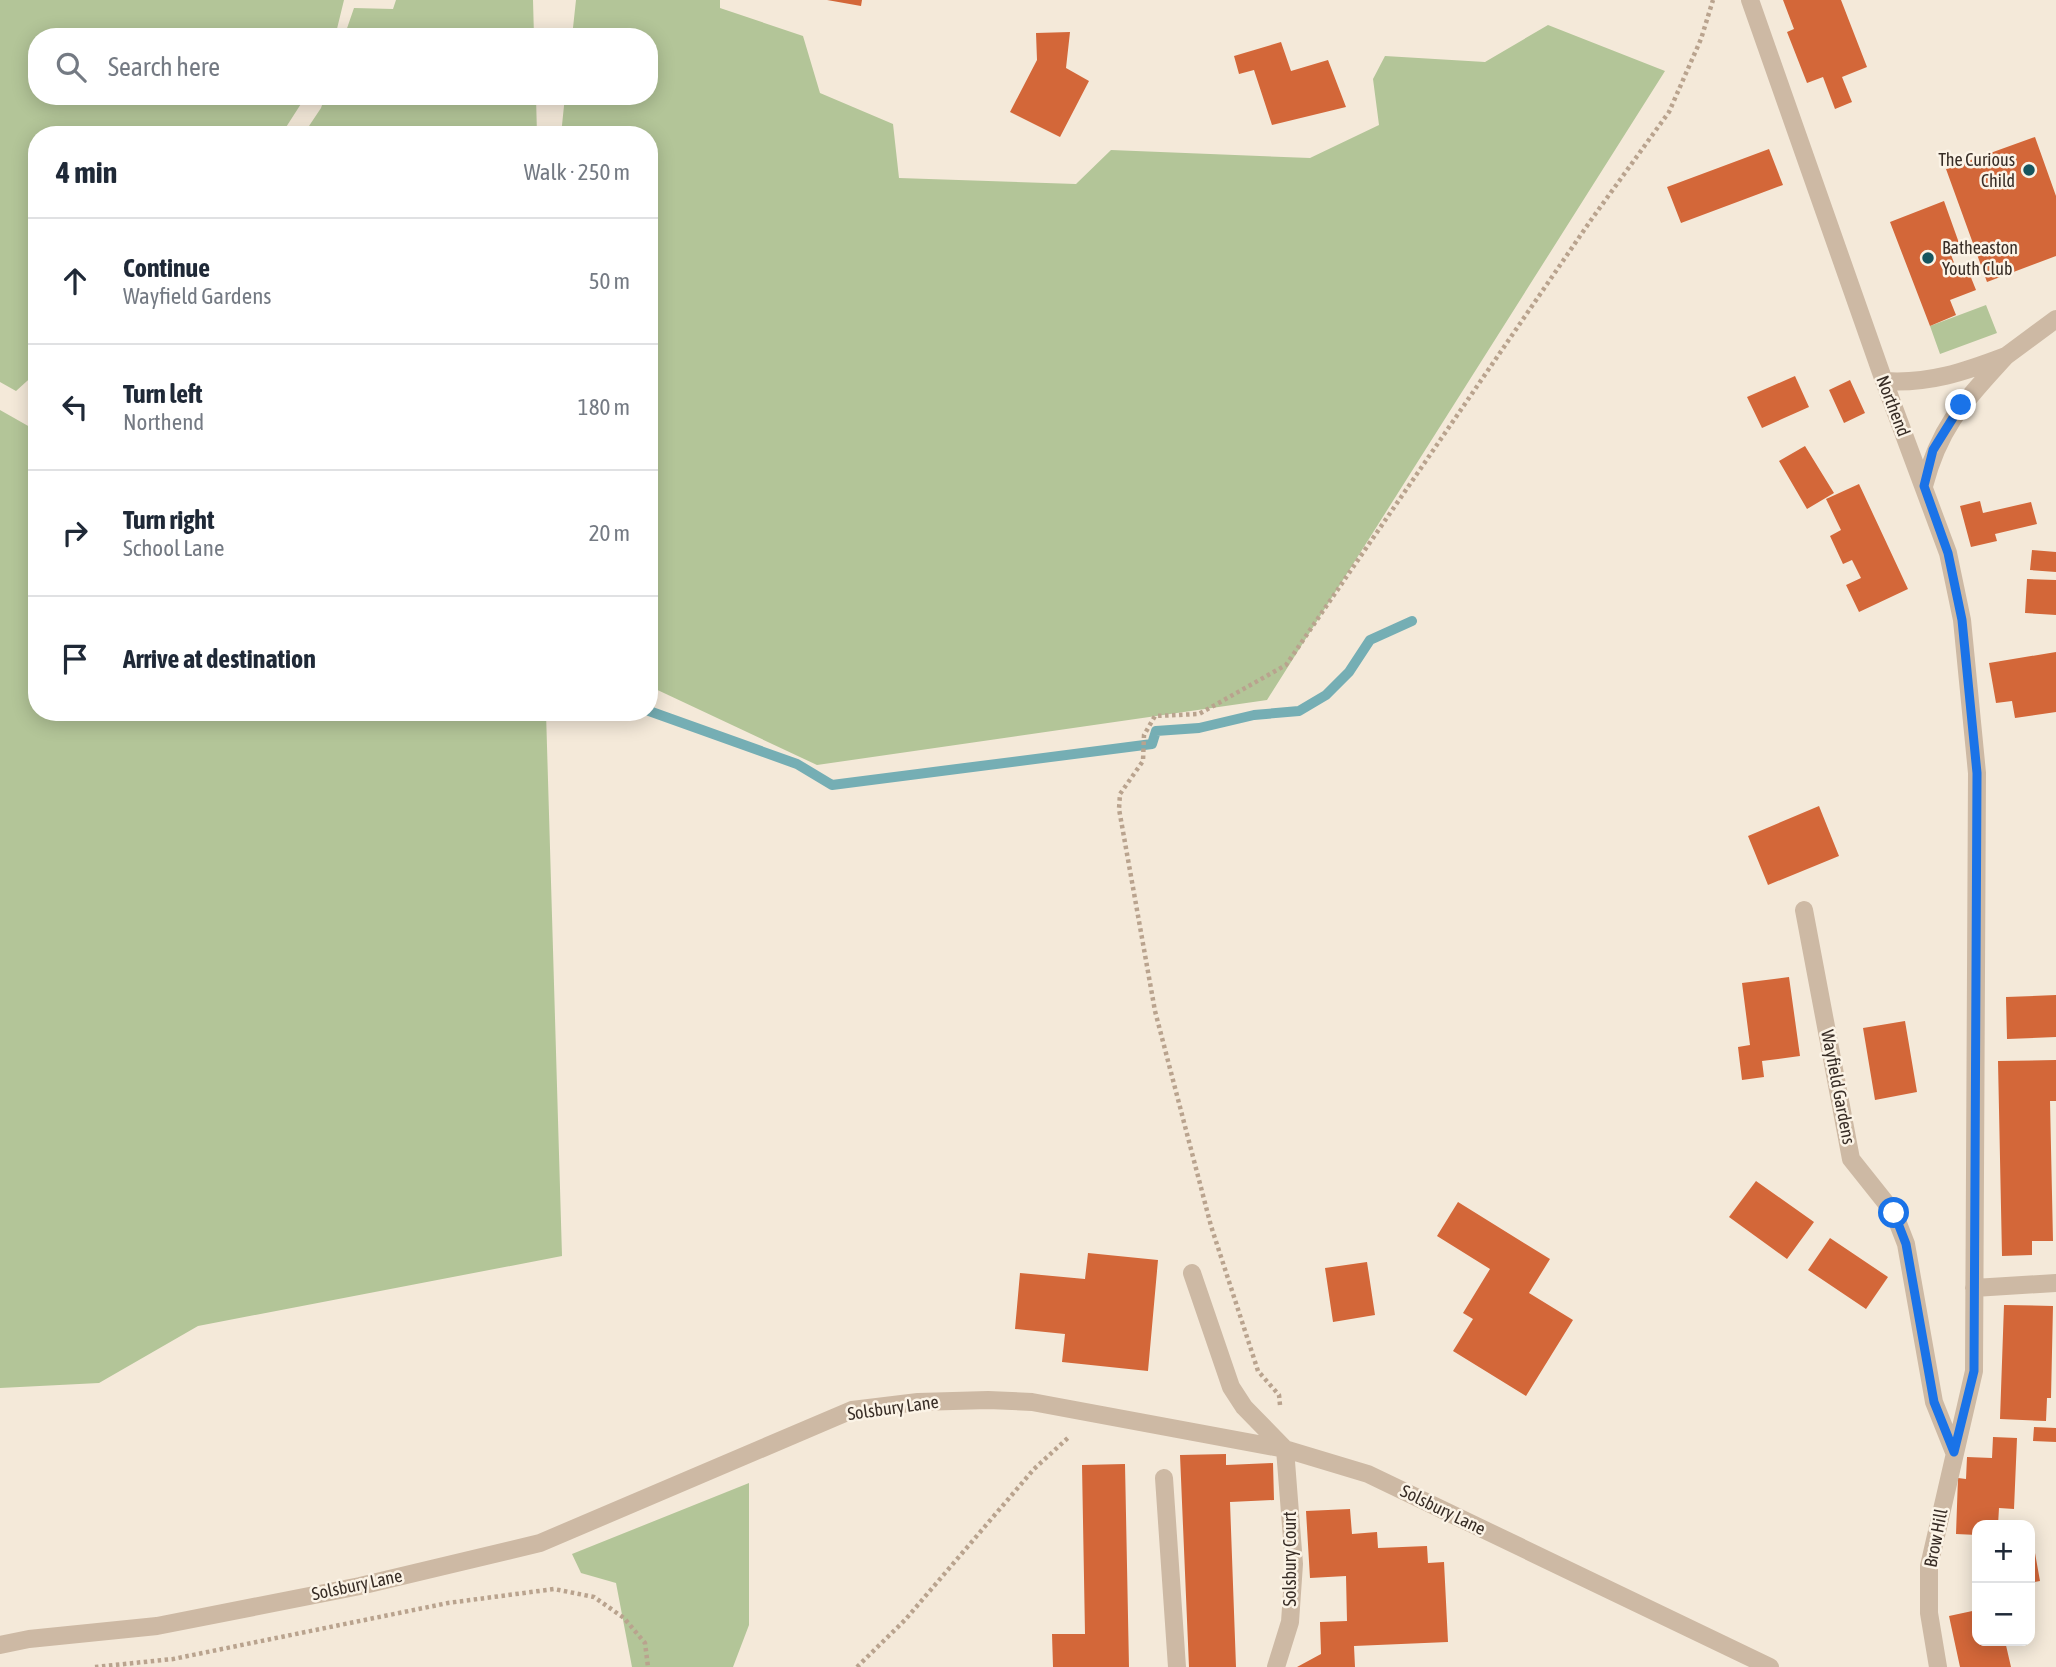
<!DOCTYPE html>
<meta charset="utf-8">
<style>
body{margin:0;font-family:"Asap Condensed",sans-serif;background:#f6f6f7;color:#1f2937}
.controls{position:absolute;right:21px;bottom:21px;display:grid;overflow:hidden;border-radius:14px;box-shadow:0 4px 18px #0003}
.controls button{width:63px;height:63px;display:grid;place-items:center;padding:0;border:0;border-bottom:2px solid #e0e1e3;background:#fff;color:#1f2937;font:35px sans-serif}
.stop{position:absolute;width:21px;height:21px;margin:-16px;border:5px solid #1a73e8;border-radius:50%;background:#fff}
.stop.end{background:#1a73e8;border-color:#fff;box-shadow:0 2px 7px #0008}
.list{margin:0;padding:0;list-style:none}
h2{display:flex;justify-content:space-between;align-items:center;height:91px;margin:0;padding:0 28px;font-size:30px}
h2 small{font-size:23px;font-weight:400;color:#747a83}
.list li{display:grid;grid-template-columns:46px 1fr auto;gap:21px;align-items:center;box-sizing:border-box;height:126px;padding:0 28px;border-top:2px solid #e0e1e3}
.list b{display:block;font-size:26px;white-space:nowrap}
.list p{margin:0;font-size:23px;white-space:nowrap;color:#747a83}
.list em{font-size:23px;font-style:normal;color:#747a83}
.icon{flex:none;width:38px;height:38px;fill:none;stroke:currentColor;stroke-width:2;stroke-linecap:round;stroke-linejoin:round}
.map{position:relative;flex:none;width:2056px;height:1667px;overflow:hidden}
.search{position:absolute;background:#fff;box-shadow:0 4px 18px #0003;left:28px;top:28px;width:630px;height:77px;display:flex;align-items:center;gap:18px;box-sizing:border-box;padding:0 24px;border-radius:28px;color:#747a83;font-size:26px}
.panel{position:absolute;background:#fff;box-shadow:0 4px 18px #0003;left:28px;top:126px;width:630px;height:595px;border-radius:28px}
.map>svg:first-child{display:block}
.green{fill:#b3c598}
.lines{fill:none;stroke-linecap:round;stroke-linejoin:round}
.stream{stroke:#75aeb4;stroke-width:10}
.building{fill:#d36739}
.path{stroke:#b9a38e;stroke-width:4.5;stroke-dasharray:3.5 3.5;stroke-linecap:butt}
.minor{stroke:#cdb9a4;stroke-width:18}
.route{stroke:#1a73e8;stroke-width:9}
.poi-dot{fill:#17555e;stroke:#fbf3e6;stroke-width:2.5}
.labels{text-anchor:middle;stroke-width:5;stroke-linejoin:round;paint-order:stroke}
.poi-label{font-size:18px;fill:#382d26;stroke:#fbf3e6;text-anchor:end}
.street-label{font-size:18px;fill:#382d26;stroke:#fbf3e6}
</style>
<div class="map">
<svg width="2056" height="1667" viewBox="0 0 2056 1667">
<rect width="100%" height="100%" fill="#f4e9d9"/>
<!-- green -->
<path class="green" d="M0 0H344L335 37H37V96H306L281 135H37V372L16 391 0 382Z
M396 0H533L534 37H344L354 8 393 9Z
M576 0H720V8L803 36 820 93 893 124 899 178 1076 184 1111 150 1310 158 1379 125 1373 79 1385 56 1485 62 1548 25 1665 71 1267 700 817 765 649 686V135H561L565 96H649V37H572Z
M325 96H536L537 135H303L321 108Z
M1986 305 1997 333 1940 354 1930 326Z
M0 410 37 431V712H546L562 1256 198 1326 99 1383 0 1388Z
M749 1483V1625L733 1667H632L616 1583 581 1573 572 1554Z"/>
<g class="lines">
<!-- stream -->
<path class="stream" d="M649 711 797 764 832 785 1152 744 1156 731 1199 728 1254 715 1299 711 1326 695 1349 672 1370 640 1412 621"/>
</g>
<!-- building -->
<path class="building" d="M827 0H862L861 6Z
M1783 0H1841L1867 67 1842 77 1852 102 1835 109 1823 77 1807 83 1787 32 1794 29Z
M1070 32 1066 68 1089 81 1060 137 1010 112 1037 60 1036 33Z
M1281 42 1291 71 1328 60 1346 107 1272 125 1254 70 1239 74 1234 56Z
M2035 137 2056 196V256L1987 282 1946 169Z
M1769 149 1783 185 1681 223 1667 187Z
M1944 201 1959 243 1948 247 1958 273 1968 270 1976 290 1950 300 1956 315 1930 326 1890 222Z
M1795 376 1809 407 1762 428 1747 397Z
M1850 380 1865 413 1844 423 1829 390Z
M1805 446 1834 493 1807 509 1779 461Z
M1859 484 1908 589 1859 612 1846 585 1861 578 1852 560 1843 564 1830 536 1841 530 1826 499Z
M1980 501 1983 513 2031 502 2037 524 1995 534 1997 541 1971 547 1960 506Z
M2032 550 2056 552V572L2030 570Z
M2027 579 2056 580V615L2025 613Z
M2056 652V712L2015 718 2012 701 1996 703 1989 663Z
M1819 806 1839 856 1768 885 1748 836Z
M1789 977 1800 1056 1762 1061 1764 1077 1742 1080 1738 1047 1750 1045 1742 983Z
M2056 995V1037L2007 1039 2006 997Z
M1905 1021 1917 1092 1875 1100 1863 1028Z
M2056 1060V1101H2050L2053 1241H2032V1255L2002 1256 1998 1061Z
M1756 1181 1814 1222 1787 1259 1729 1217Z
M1458 1202 1550 1259 1529 1293 1573 1320 1526 1396 1453 1351 1473 1319 1463 1313 1490 1269 1437 1236Z
M1830 1238 1888 1277 1866 1309 1808 1270Z
M1088 1253 1158 1260 1148 1371 1062 1362 1065 1334 1015 1329 1020 1273 1085 1279Z
M1367 1262 1375 1315 1333 1322 1325 1268Z
M2004 1305 2053 1306 2051 1398H2047L2046 1421 2000 1419Z
M2034 1427 2056 1428V1442L2033 1441Z
M1993 1437 2017 1438 2014 1509 1999 1508 1998 1525H1977V1535L1956 1534 1958 1478 1966 1479 1967 1457 1992 1458Z
M1226 1454V1465L1273 1463 1274 1500 1230 1502 1236 1667H1189L1180 1455Z
M1125 1464 1129 1667H1053L1052 1634H1085L1082 1465Z
M1350 1509 1352 1534 1377 1532 1378 1548 1427 1546 1428 1563 1444 1562 1448 1642 1354 1646 1355 1667H1297L1321 1654 1320 1622 1347 1621 1346 1576 1310 1578 1306 1511Z
M2035 1553 2040 1581 2030 1583V1554Z
M1977 1610V1641H2005L2011 1667H1960L1949 1616Z"/>
<g class="lines">
<!-- path -->
<path class="path" d="M1280 1405 1279 1395 1258 1371 1211 1226 1155 1011 1119 809 1120 794 1143 761 1144 735 1155 716 1199 714 1286 665 1591 220 1669 112 1701 39 1713 0
M95 1667 173 1659 448 1603 554 1589 594 1597 624 1618 645 1643 648 1667
M857 1667 905 1620 1034 1469 1070 1436"/>
<!-- minor -->
<path class="minor" d="M1750 0 1884 381 1948 553 1962 620 1977 773 1974 1371 1929 1566V1613L1938 1667
M2006 356 2056 319
M1884 381C1929 384 1964 372 2006 356 1965 401 1940 425 1924 486
M1804 910 1851 1159 1894 1213 1906 1244 1934 1402 1954 1452
M1192 1273 1231 1387 1244 1407 1285 1449 1294 1564 1290 1622 1276 1667
M1974 1288 2056 1283
M1164 1478 1177 1667
M0 1645 29 1639 157 1626 360 1586 540 1543 852 1410 918 1402 988 1400 1032 1402 1285 1449 1368 1474 1770 1667"/>
</g>
<g class="lines">
<!-- route -->
<path class="route" d="M1894 1213 1906 1244 1934 1402 1954 1452 1974 1371 1977 773 1962 620 1948 553 1924 486 1933 450 1961 405"/>
</g>
<!-- markers -->
<g class="poi-dot">
<circle cx="2029" cy="170" r="7"/>
<circle cx="1928" cy="258" r="7"/>
</g>
<g class="labels">
<!-- poi labels -->
<g class="poi-label">
<text x="2015" y="166">The Curious<tspan x="2015" dy="21">Child</tspan></text>
<text x="1942" y="254" text-anchor="start">Batheaston<tspan x="1942" dy="21">Youth Club</tspan></text>
</g>
<!-- street labels -->
<g class="street-label">
<text transform="translate(1893 406) rotate(69)" y="6">Northend</text>
<text transform="translate(1838 1087) rotate(79)" y="6">Wayfield Gardens</text>
<text transform="translate(893 1408) rotate(-8)" y="6">Solsbury Lane</text>
<text transform="translate(1443 1510) rotate(26)" y="6">Solsbury Lane</text>
<text transform="translate(1936 1538) rotate(-79)" y="6">Brow Hill</text>
<text transform="translate(1290 1559) rotate(-90)" y="6">Solsbury Court</text>
<text transform="translate(357 1585) rotate(-12)" y="6">Solsbury Lane</text>
</g>
</g>
</svg>
<div class="controls">
<button>+</button>
<button>−</button>
</div>
<div class="stop" style="left:1894px;top:1213px"></div>
<div class="stop end" style="left:1961px;top:405px"></div>
<div class="search"><svg class="icon" aria-label="search" viewBox="0 0 24 24"><circle cx="10" cy="10" r="6"/><path d="M15 15l6 6"/></svg>Search here</div>
<section class="panel">
<h2>4 min<small>Walk · 250 m</small></h2>
<ul class="list">
<li><svg class="icon" aria-label="ahead" viewBox="0 0 24 24"><path d="M12 20V5M6 11l6-6 6 6"/></svg><div><b>Continue</b><p>Wayfield Gardens</p></div><em>50 m</em></li>
<li><svg class="icon" aria-label="left" viewBox="0 0 24 24"><path d="M17 20v-9H6M10 6l-5 5 5 5"/></svg><div><b>Turn left</b><p>Northend</p></div><em>180 m</em></li>
<li><svg class="icon" aria-label="right" viewBox="0 0 24 24"><path d="M7 20v-9h11M14 6l5 5-5 5"/></svg><div><b>Turn right</b><p>School Lane</p></div><em>20 m</em></li>
<li><svg class="icon" aria-label="arrive" viewBox="0 0 24 24"><path d="M6 21V4h12l-3 4 3 4H6"/></svg><div><b>Arrive at destination</b></div></li>
</ul>
</section>
</div>
